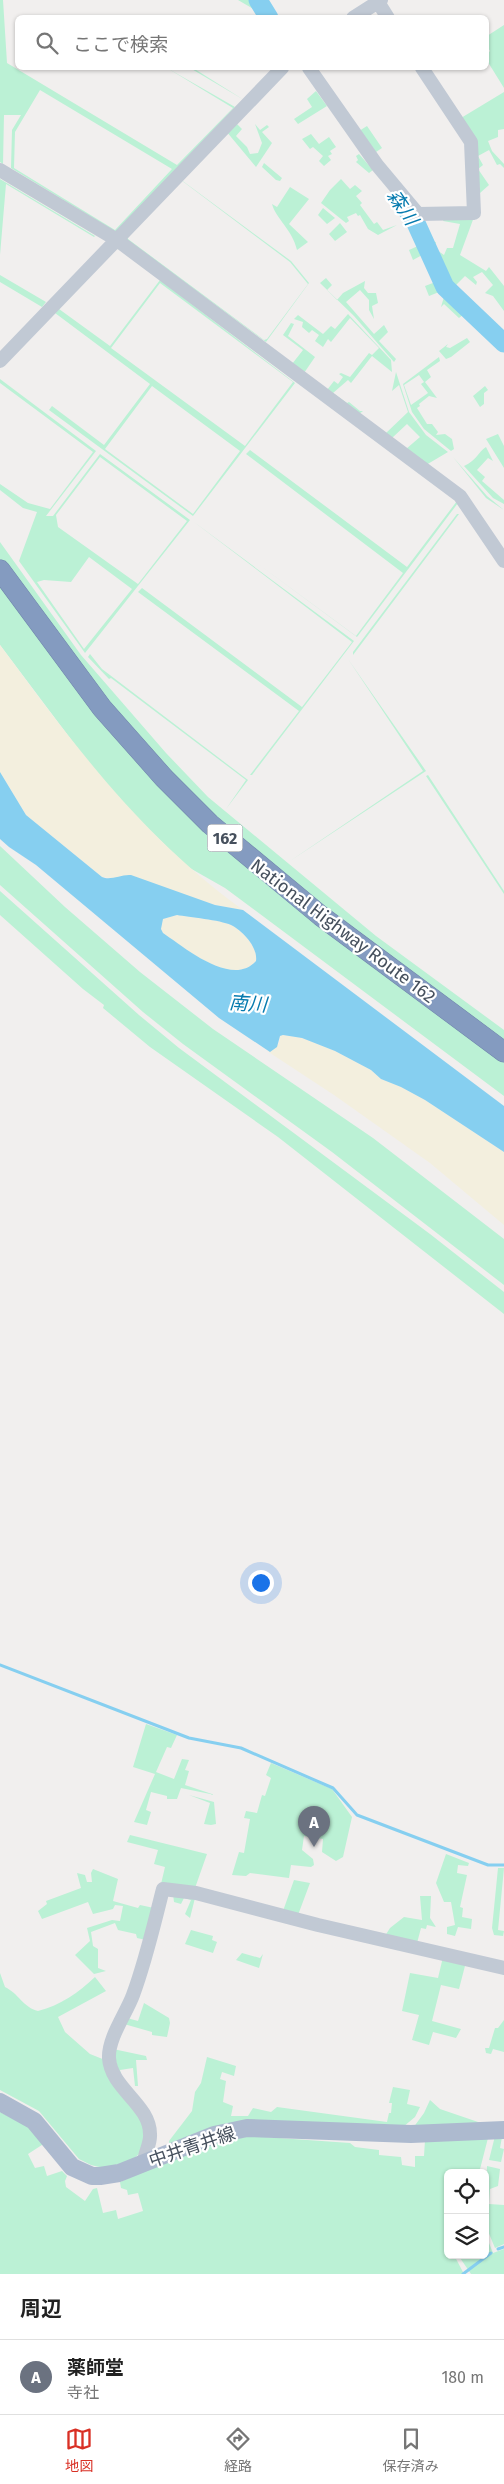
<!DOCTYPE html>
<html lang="ja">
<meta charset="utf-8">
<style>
body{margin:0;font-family:"Fira Sans","Noto Sans JP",sans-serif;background:#f6f6f6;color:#222}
.controls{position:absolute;right:15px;bottom:15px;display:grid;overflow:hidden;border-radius:8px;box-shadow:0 1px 4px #0004}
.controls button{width:45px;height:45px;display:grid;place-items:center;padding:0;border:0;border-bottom:1px solid #e0e0e0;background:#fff;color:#222;font:25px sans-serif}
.you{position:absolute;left:260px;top:1582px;width:18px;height:18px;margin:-12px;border:4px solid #fff;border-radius:50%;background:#1a73e8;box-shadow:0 0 0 8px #1a73e833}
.badge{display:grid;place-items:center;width:32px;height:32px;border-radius:50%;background:#d93025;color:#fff;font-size:16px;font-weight:700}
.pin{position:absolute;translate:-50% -41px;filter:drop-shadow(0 1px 2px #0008)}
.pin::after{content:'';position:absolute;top:26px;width:18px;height:15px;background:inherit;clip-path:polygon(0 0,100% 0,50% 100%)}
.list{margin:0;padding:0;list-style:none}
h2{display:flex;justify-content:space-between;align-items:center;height:65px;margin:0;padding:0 20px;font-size:21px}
h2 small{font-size:16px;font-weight:400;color:#767676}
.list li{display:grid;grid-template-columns:32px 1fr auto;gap:15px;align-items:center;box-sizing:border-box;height:75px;padding:0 20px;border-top:1px solid #e0e0e0}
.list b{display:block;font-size:19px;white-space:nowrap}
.list p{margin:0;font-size:16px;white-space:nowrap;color:#767676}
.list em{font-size:16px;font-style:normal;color:#767676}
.icon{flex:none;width:28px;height:28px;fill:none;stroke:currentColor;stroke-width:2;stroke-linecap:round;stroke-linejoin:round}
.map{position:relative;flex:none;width:504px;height:2274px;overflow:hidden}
.search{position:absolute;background:#fff;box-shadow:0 1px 4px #0004;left:15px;right:15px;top:15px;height:55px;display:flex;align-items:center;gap:12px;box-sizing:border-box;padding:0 18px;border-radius:8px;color:#767676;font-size:19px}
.sheet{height:140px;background:#fff}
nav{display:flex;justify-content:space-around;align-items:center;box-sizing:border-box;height:70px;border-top:1px solid #e0e0e0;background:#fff;font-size:14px;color:#767676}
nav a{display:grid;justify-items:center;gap:2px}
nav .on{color:#d93025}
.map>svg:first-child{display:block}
.green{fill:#bbf1d5;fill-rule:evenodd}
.sand{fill:#f3efde}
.water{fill:#86cff0;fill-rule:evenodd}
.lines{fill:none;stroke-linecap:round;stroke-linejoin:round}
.stream{stroke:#86cff0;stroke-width:3}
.river{stroke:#86cff0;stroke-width:19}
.highway-casing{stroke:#6f86ab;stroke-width:21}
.minor{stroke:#c1c9d4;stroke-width:14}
.major{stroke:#adbacf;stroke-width:18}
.highway{stroke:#849bc0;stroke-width:20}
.labels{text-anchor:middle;stroke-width:4.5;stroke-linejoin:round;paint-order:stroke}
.shield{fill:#fff;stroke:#7e848e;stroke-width:1}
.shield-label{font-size:16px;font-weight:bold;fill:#46505d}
.street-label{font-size:18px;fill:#46505d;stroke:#fff}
.water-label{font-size:19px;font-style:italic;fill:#067baf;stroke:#fff}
</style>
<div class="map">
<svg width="504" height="2274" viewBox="0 0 504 2274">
<rect width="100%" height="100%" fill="#f1efee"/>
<!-- green -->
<path class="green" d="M0 0H3L7 63 177 165 233 108 167 68 235 107 116 232 11 168 12 130 21 115H4L3 164 0 162ZM40 90 172 169 115 230 14 168 15 132Z
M238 0H255L266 17H261L257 11Z
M504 25V88L486 59 487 54 490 51 487 46V36Z
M190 68H193L244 100Z
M316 91 327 106 298 124 294 119 312 107 307 99Z
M504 92V129L498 130V137L488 141 492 151 504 164V168L500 164 497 165 489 150 478 156 483 165 478 169 489 185 480 193 475 142 461 118Z
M235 122 242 129 236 136 247 147 250 154 258 153 262 143 255 124 260 130 267 125 269 127 262 132 272 143 256 167 226 131Z
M367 126 382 148 376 152 359 131Z
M311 134 319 144 329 137 336 147 330 151 332 154 328 156 331 160 324 166 319 161 323 156 313 147 310 149 302 139Z
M359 154 373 170 369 173 356 162 358 160 356 156Z
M264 163 282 178 280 181 276 180 262 167Z
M0 179 95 236 94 237 6 184 0 255Z
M180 179 291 261 309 283 266 342 126 239V236ZM181 180 290 262 308 284 267 339 264 340 128 239V235Z
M341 179 350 189 355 185 362 191 356 196 362 203 360 205 374 224 377 222 383 230 397 225 378 235 368 229 360 215 358 216 356 213 347 217 349 221 346 223 321 203 330 190Z
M290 187 309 199 289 224 308 242 297 250C292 229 276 219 272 204L277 207Z
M323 208 335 218 327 224 318 215Z
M445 216 474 217 460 255 486 271 489 267 504 286V311L493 296 485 293 493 285 482 272 473 277 477 282 476 285 465 276 453 288 474 310 501 332 504 340 450 290 427 241 436 242 434 248 444 255 447 248H453L460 224 443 221Z
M340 223 347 232 335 241 329 234Z
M421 236 429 253 427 255 430 256 444 290 429 296 425 286 438 281 429 259 424 254 413 260 409 250 418 246 416 239Z
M0 275 46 302 42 307 0 282Z
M326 278 332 285 327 290 337 300 343 293 365 281 364 288 368 293H376L378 303 372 306 374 319 369 310V300L360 290 346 302 374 334 384 325 388 332 379 341 396 359 394 362 354 316 320 283Z
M160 280 295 383 193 516 49 410 52 406 104 445 150 384 55 313 59 309 110 346ZM160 283 293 382 245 446 111 348ZM152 386 240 451 193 514 105 449Z
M446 290 469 313 468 316 465 313 459 318 444 304 441 307Z
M348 314 391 360 392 372 372 356 351 383 348 380 333 393 347 403 349 402 360 411H363L359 414 327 390 334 381 338 384 343 377 339 374 341 373 350 377 369 353 372 355 379 348 350 318 331 342 328 339 323 347 315 341 319 335 312 330 309 333 302 327 303 322 294 319 298 315 323 334 331 326 335 329Z
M291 323 294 324 288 336 315 357 304 373 292 364 303 350 283 335Z
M467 338 470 342 451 357 446 359 439 351 448 344 446 347 450 348Z
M439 357 440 361 427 370 431 377 425 382 437 398 429 396 419 404 420 406 417 408 427 424H432L438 432 436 435 445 434 452 439 454 449 451 451 424 429 412 412 403 384ZM419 375 424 382 421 384 428 393 411 405 404 385Z
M396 372 409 412 426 435 448 452 426 465 386 433 408 412 399 385 392 391ZM407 424 420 437 406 449 392 438Z
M0 379 96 451 46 516H53L100 454 190 520 85 653 19 561 37 512 23 508 0 490V484L28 503 50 509 93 452 0 383ZM100 457 187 521 138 584 58 527 56 515ZM89 557 132 589 84 649 37 582 44 580 71 582Z
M485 386 488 390 484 393V404L480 407 473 396Z
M498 434 504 446V468L486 439Z
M486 447 493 461 488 458 477 470 485 477 482 481 504 500V504L493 498 464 466C477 460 478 452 486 447Z
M250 450 407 567 457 501 458 503 357 637 197 519 356 636 403 573 246 454Z
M453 457 487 496 504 510 486 498Z
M457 514H459L353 655V652Z
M194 522 354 641 252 775H250L299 711 138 592 142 588 302 707 352 642Z
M0 542 81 655 166 753 208 797 376 936 504 1030V1045L282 879 143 748 0 562Z
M0 579 117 733 504 1058V1096L225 888 188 867 130 811 94 770 0 645Z
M90 654 102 669 248 780 226 809 246 780 111 678 109 679 88 657Z
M348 659 426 771 290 861 423 771Z
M428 775 504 891V894L426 776Z
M0 846 65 907 140 972 213 1029 373 1138 504 1239V1285L332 1152 183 1044 143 1012 0 885Z
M0 891 139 1015 179 1048 430 1234 504 1292V1314L278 1137 150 1047 103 1008 104 1005 83 989 0 915Z
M146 1724 177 1735 171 1748 167 1747 156 1772 174 1779 182 1759 189 1760 185 1770 189 1771 185 1785 215 1795 181 1788 177 1799H167V1796L151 1792 146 1810 151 1812 147 1825 134 1822 155 1774 133 1767Z
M271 1763 332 1789 352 1817 343 1857 336 1861 322 1852 323 1839 304 1836 302 1850 313 1859 314 1865 311 1867 291 1865 289 1878 250 1873 246 1876 232 1875 239 1852 244 1853 250 1819 244 1818 246 1811 257 1813 262 1795 265 1796 271 1778 266 1775Z
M189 1795 214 1802 216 1824 211 1825 204 1824 210 1803Z
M130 1835 207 1854 195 1888 161 1884 165 1867 154 1864 158 1850 127 1842Z
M446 1854 469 1863 468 1866 458 1865 457 1873 467 1875 460 1907 463 1908 462 1917 472 1919 471 1929 458 1927 455 1936 447 1934V1927L455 1925 451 1902H444L436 1883Z
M498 1868H504L498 1930 504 1931 503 1936 494 1935 492 1928Z
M93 1869 118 1879 113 1901 138 1908 140 1905 154 1908 146 1940 137 1938 136 1934 118 1930 115 1923 91 1932 93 1946 98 1949V1968L106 1971 94 1974 75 1955 90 1941 87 1928 112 1920 120 1921 123 1906 115 1905 113 1909 93 1914 88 1902 42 1919 38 1911 47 1904 46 1901 81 1888 77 1873 85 1875 87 1882H92L91 1873Z
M294 1880 310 1883 298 1915 283 1911Z
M173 1894 195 1898 190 1918 185 1914 191 1900 184 1898 181 1904 174 1902Z
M420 1896H431L430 1918 436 1927 427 1925 426 1929 421 1928 417 1943 385 1936 390 1928 404 1917 422 1920Z
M191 1930 213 1936 212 1940 217 1942 213 1953 185 1944Z
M242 1953 260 1958 263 1954 259 1968 236 1960Z
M443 1957 466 1962 459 1989 441 1985 432 2021 461 2029 456 2038 433 2032 429 2045 412 2040 419 2015 402 2011 410 1973 438 1978Z
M0 1973 5 1987C18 1993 24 2008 38 2011 61 2005 78 1993 95 1977L106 1991 58 2017 65 2032 90 2054 105 2060 146 2124 143 2148 138 2155 131 2161 103 2168 91 2165 79 2159 39 2111 0 2090Z
M144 2003 169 2018 170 2023 167 2037 152 2035V2032L124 2024 127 2018 138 2021Z
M504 2020V2052L493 2049 491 2054 486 2053 485 2048H489L495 2028H498Z
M113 2049 146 2056 147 2060H136L138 2086H135L133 2068 120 2070 123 2082H121Z
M207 2057 236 2066 234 2076 222 2072 220 2079 226 2081 223 2102 233 2106 231 2116H248L253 2108 271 2112 277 2107 387 2122 389 2113H391L392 2103H389L393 2087 410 2090 407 2104 420 2107 415 2117 403 2127 267 2121 169 2145V2141L192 2111 195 2092 201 2083Z
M430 2100 440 2109 481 2123 413 2128 424 2113Z
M0 2112 27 2126 45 2143 28 2154 35 2168 44 2166 47 2176 62 2171 67 2176 65 2181 66 2187 85 2201 93 2189 97 2188 103 2213 116 2210 118 2219 143 2211 138 2193 128 2195 127 2190 121 2188 120 2182 205 2145 250 2136 350 2143 355 2147 379 2150V2155L401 2157 402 2165 415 2167V2156H424L425 2140 488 2138 479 2173H448V2255H454L464 2274H0Z
M495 2136 502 2137 500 2148 504 2149 501 2162 489 2160Z
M487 2166 500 2169 498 2186 490 2189 489 2204 504 2205V2244L495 2248 485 2224Z
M485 2233 493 2253 504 2249V2274H471L458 2255H485Z"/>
<!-- sand -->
<path class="sand" d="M0 645C75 746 139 834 243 910L215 905 187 896 112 878 102 877 26 815 0 772Z
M177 915C189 917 220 920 231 925 243 931 258 947 256 961 232 988 184 948 163 933L161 929 163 919Z
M283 1035 302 1038 335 1051 371 1070 381 1079 401 1087 425 1100 504 1152V1225L430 1163 334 1095 267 1051 270 1052 279 1043 280 1036Z"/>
<!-- water -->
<path class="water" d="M0 772 26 815 102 877C111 881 121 874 131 875L215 905 243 910 504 1106V1152L425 1100 401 1087 381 1079 371 1070 335 1051 302 1038 283 1035 280 1036 277 1047 270 1052 219 1018 36 865 9 847 0 839ZM177 915C189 917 220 920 231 925 243 931 258 947 256 961 232 988 184 947 163 933L161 929 163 919Z"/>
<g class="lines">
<!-- stream -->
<path class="stream" d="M0 1665 189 1738 241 1748 333 1788 357 1815 488 1865H504
M498 2249 504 2247
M463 2274 491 2253"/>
<!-- river -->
<path class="river" d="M258 0 269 18
M399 199 415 221 445 287 504 343"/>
<!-- highway casing -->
<g class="highway-casing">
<path id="highway" d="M0 570 102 708 164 778 210 824 321 916 504 1052"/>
</g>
<!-- minor -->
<path class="minor" d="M378 2 388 18
M353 18 381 0
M309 68 377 165 418 214 474 213 471 142 422 68
M0 170 117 240 460 496 504 561
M0 361 282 68
M144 2163C144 2153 151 2144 150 2134 150 2104 111 2089 109 2058 108 2038 126 2014 133 1995 146 1960 154 1924 163 1889L196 1893 318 1925 504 1968"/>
<!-- major -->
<path class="major" d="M0 2102 34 2121 72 2167 92 2176H100L119 2173 214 2135 247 2128 411 2134 504 2130"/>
<!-- highway -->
<use href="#highway" class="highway"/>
</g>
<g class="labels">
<!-- shield labels -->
<rect class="shield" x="207.5" y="824.5" width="35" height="27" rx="4"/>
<g class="shield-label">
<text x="225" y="844">162</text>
</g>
<!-- street labels -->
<g class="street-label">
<text transform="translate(343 931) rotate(37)" y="6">National Highway Route 162</text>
<text transform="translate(192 2147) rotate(-19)" y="6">中井青井線</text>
</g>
<!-- water labels -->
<g class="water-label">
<text transform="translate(403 207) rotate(56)" y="7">森川</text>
<text transform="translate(248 1003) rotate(4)" y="7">南川</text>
</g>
</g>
</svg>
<div class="controls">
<button><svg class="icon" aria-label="locate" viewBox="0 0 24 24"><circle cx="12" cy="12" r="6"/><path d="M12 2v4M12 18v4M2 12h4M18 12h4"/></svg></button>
<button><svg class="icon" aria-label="layers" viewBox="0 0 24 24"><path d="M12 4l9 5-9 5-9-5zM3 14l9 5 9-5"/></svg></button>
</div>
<div class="you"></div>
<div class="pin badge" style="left:314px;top:1847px;background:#6b7280">A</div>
<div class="search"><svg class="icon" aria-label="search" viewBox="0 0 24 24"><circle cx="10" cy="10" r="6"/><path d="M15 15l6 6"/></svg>ここで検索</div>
</div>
<section class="sheet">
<h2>周辺<small></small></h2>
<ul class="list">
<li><span class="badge" style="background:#6b7280">A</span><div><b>薬師堂</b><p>寺社</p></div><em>180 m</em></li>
</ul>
</section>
<nav>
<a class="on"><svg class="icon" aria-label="map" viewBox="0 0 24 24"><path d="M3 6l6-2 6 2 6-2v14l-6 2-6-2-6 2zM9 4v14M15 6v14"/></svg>地図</a>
<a><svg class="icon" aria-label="directions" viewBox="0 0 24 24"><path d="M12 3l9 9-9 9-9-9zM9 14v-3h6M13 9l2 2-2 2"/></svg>経路</a>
<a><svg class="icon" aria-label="saved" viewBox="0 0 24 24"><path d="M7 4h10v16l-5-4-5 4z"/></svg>保存済み</a>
</nav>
